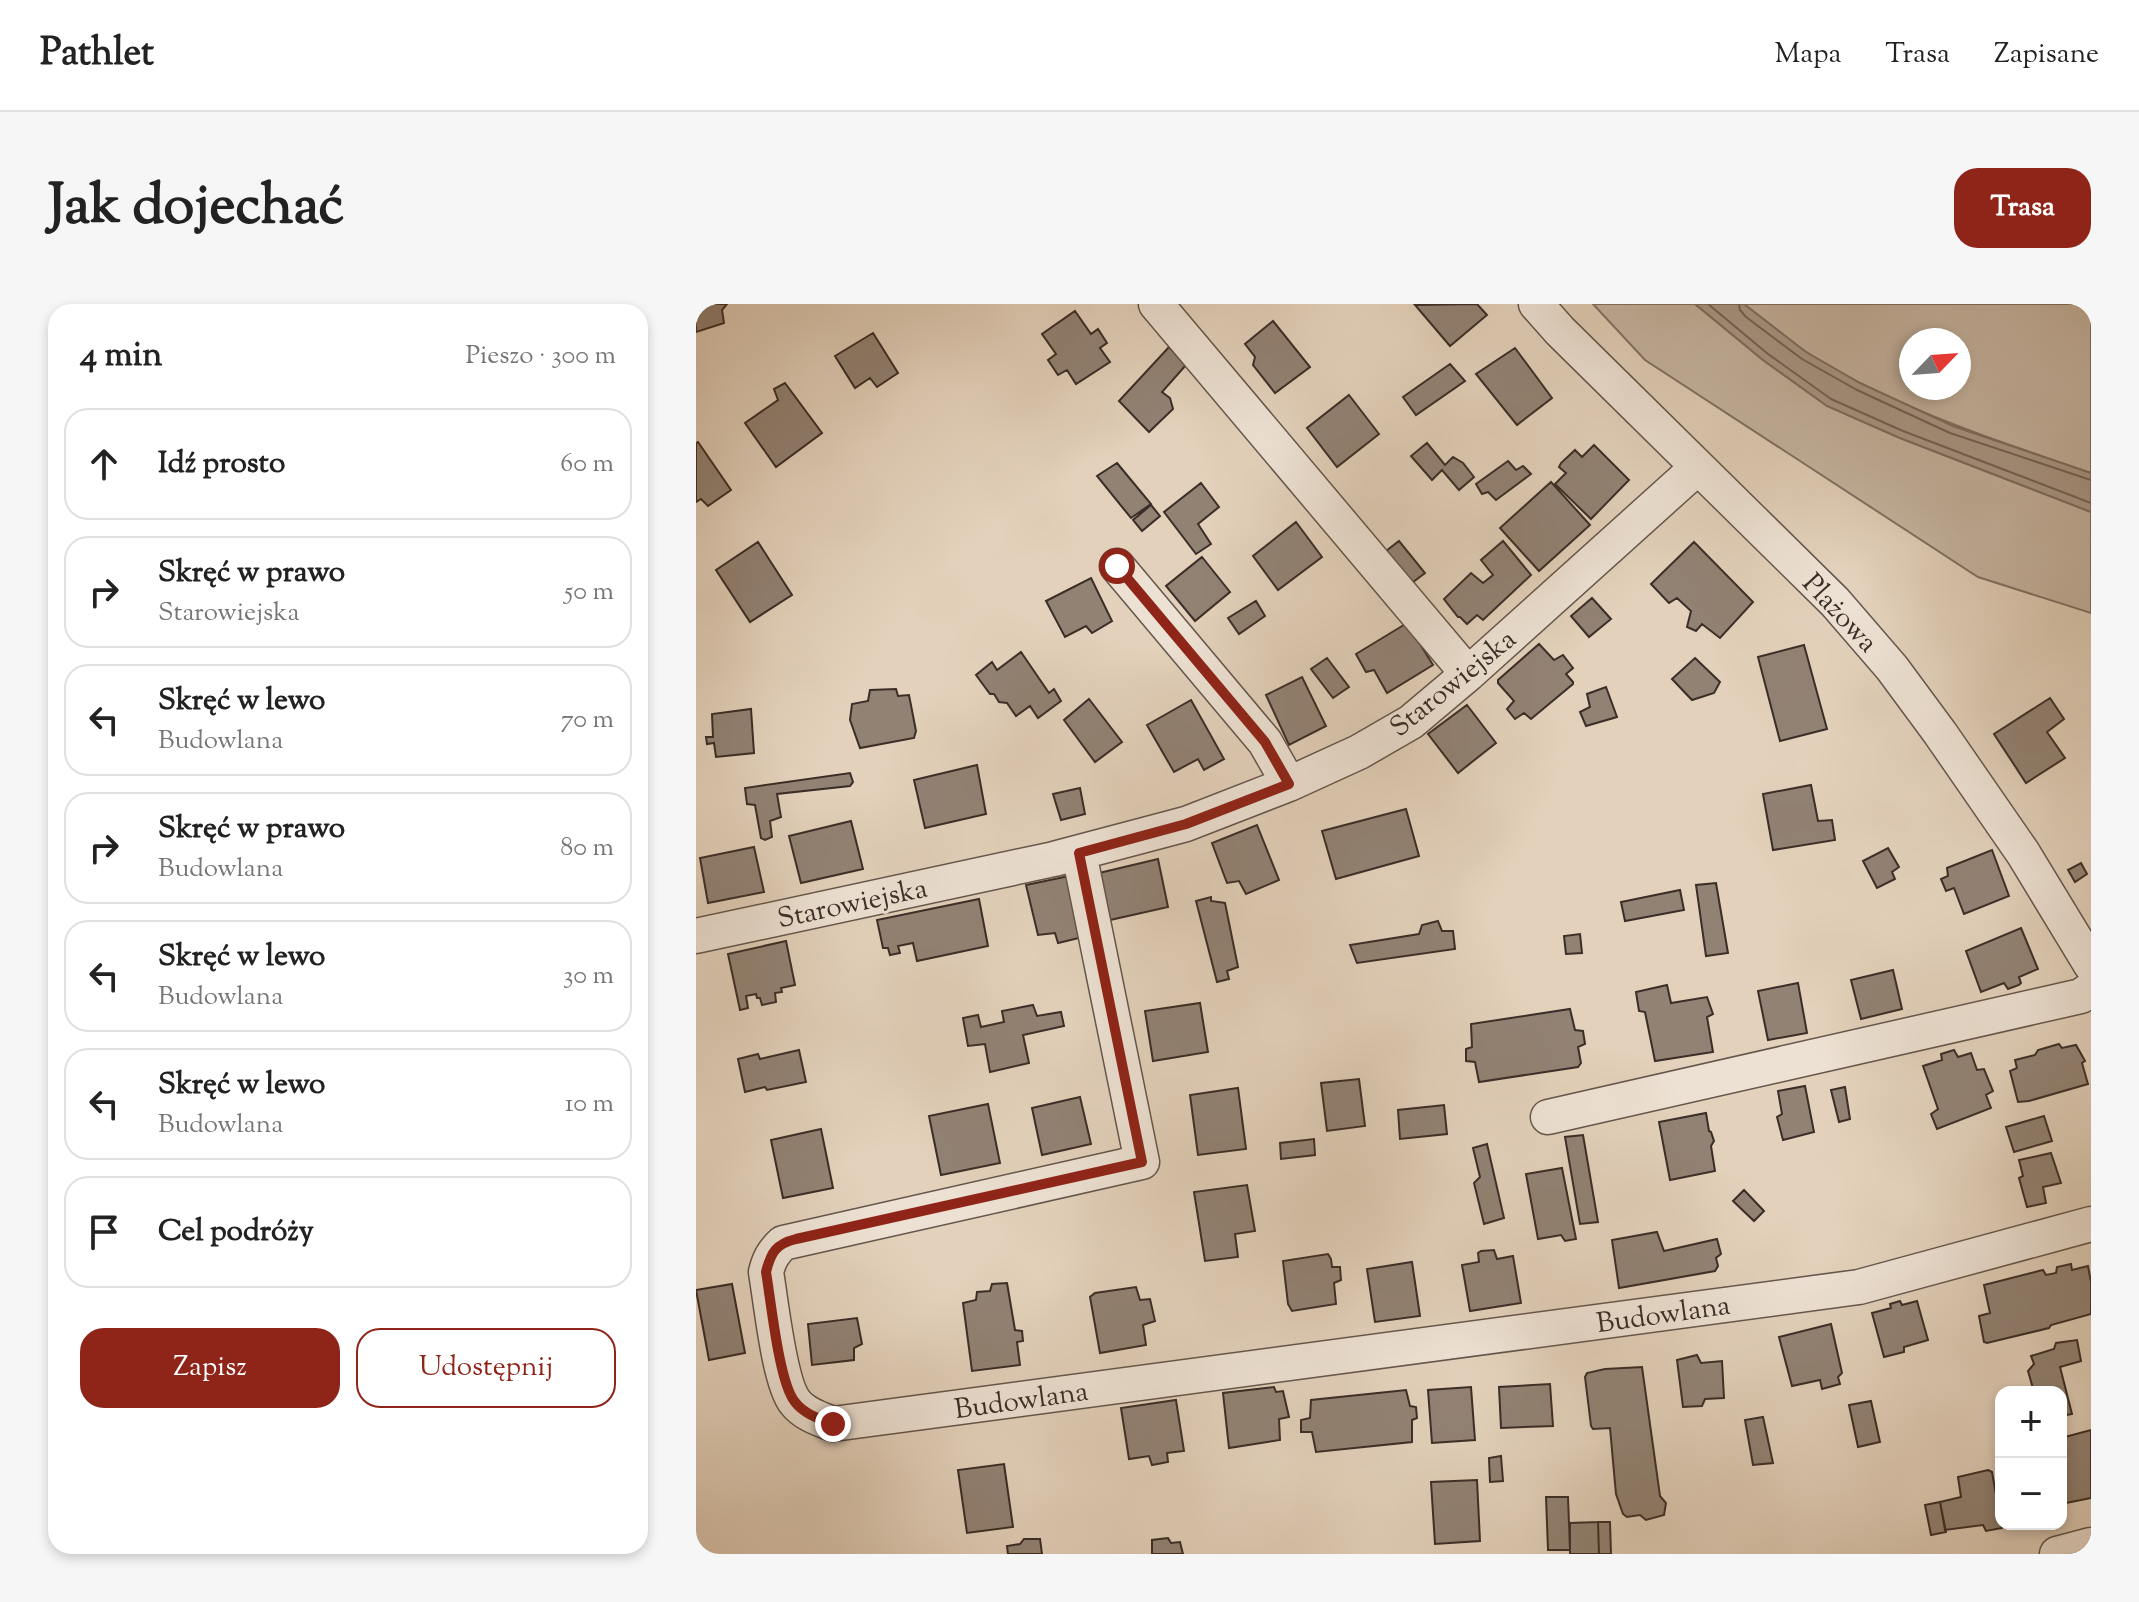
<!DOCTYPE html>
<html lang="pl">
<meta charset="utf-8">
<style>
body{margin:0;font-family:"Sorts Mill Goudy",serif;background:#f6f6f6;color:#222}
.controls{position:absolute;right:24px;bottom:24px;display:grid;overflow:hidden;border-radius:16px;box-shadow:0 4px 12px #0003}
.controls button{width:72px;height:72px;display:grid;place-items:center;padding:0;border:0;border-bottom:2px solid #e0e0e0;background:#fff;color:#222;font:40px sans-serif}
.compass{position:absolute;left:1203px;top:24px;width:72px;height:72px;border-radius:50%;background:#fff;box-shadow:0 4px 12px #0003;rotate:65deg}
.stop{position:absolute;width:24px;height:24px;margin:-18px;border:6px solid #8f2418;border-radius:50%;background:#fff}
.stop.end{background:#8f2418;border-color:#fff;box-shadow:0 2px 8px #0008}
.list{margin:0;padding:0;list-style:none}
h2{display:flex;justify-content:space-between;align-items:center;height:104px;margin:0;padding:0 32px;font-size:34px}
h2 small{font-size:26px;font-weight:400;color:#767676}
.list li{display:grid;grid-template-columns:52px 1fr auto;gap:24px;align-items:center;box-sizing:border-box;height:112px;margin:0 16px 16px;padding:0 16px;border:2px solid #e0e0e0;border-radius:24px}
.list b{display:block;font-size:30px;white-space:nowrap}
.list p{margin:0;font-size:26px;white-space:nowrap;color:#767676}
.list em{font-size:26px;font-style:normal;color:#767676}
.actions{display:flex;gap:16px;padding:24px 32px}
.actions a{flex:1;padding:18px 0;border:2px solid #8f2418;border-radius:24px;text-align:center;font-size:28px;color:#8f2418}
.actions .main{background:#8f2418;color:#fff}
.icon{flex:none;width:44px;height:44px;fill:none;stroke:currentColor;stroke-width:2;stroke-linecap:round;stroke-linejoin:round}
.map{position:relative;flex:none;width:1395px;height:1250px;overflow:hidden;border-radius:24px}
header{display:flex;align-items:center;gap:48px;box-sizing:border-box;height:112px;padding:0 40px;background:#fff;border-bottom:2px solid #e0e0e0}
header strong{font-size:38px}
nav{display:flex;gap:44px;margin-inline-start:auto;font-size:28px}
.intro{display:flex;align-items:center;justify-content:space-between;box-sizing:border-box;height:192px;padding:0 48px}
h1{margin:0;font-size:56px}
.button{padding:20px 36px;border-radius:24px;background:#8f2418;color:#fff;font-size:28px;font-weight:700}
main{display:flex;gap:48px;padding:0 48px}
aside{flex:1;background:#fff;border-radius:24px;box-shadow:0 4px 12px #0003}
.map>svg:first-child{display:block}
.green{fill:#c6b5a2;stroke:#807164;stroke-width:2;fill-rule:evenodd}
.water{fill:#aa9989;stroke:#7e6e62;stroke-width:2}
.lines{fill:none;stroke-linecap:round;stroke-linejoin:round}
.shore{stroke:#726358;stroke-width:2}
.building{fill:#928274;stroke:#3b2d27;stroke-width:2}
.street-casing{stroke:#65564c;stroke-width:37}
.street{stroke:#ede1d3;stroke-width:34}
.route{stroke:#8f2418;stroke-width:10}
.labels{text-anchor:middle;stroke-width:6;stroke-linejoin:round;paint-order:stroke}
.street-label{font-size:28px;fill:#3b2d27;stroke:#ede1d3}
</style>
<header>
<strong>Pathlet</strong>
<nav><a>Mapa</a><a>Trasa</a><a>Zapisane</a></nav>
</header>
<div class="intro"><h1>Jak dojechać</h1><a class="button">Trasa</a></div>
<main>
<aside>
<h2>4 min<small>Pieszo · 300 m</small></h2>
<ul class="list">
<li><svg class="icon" aria-label="ahead" viewBox="0 0 24 24"><path d="M12 20V5M6 11l6-6 6 6"/></svg><div><b>Idź prosto</b></div><em>60 m</em></li>
<li><svg class="icon" aria-label="right" viewBox="0 0 24 24"><path d="M7 20v-9h11M14 6l5 5-5 5"/></svg><div><b>Skręć w prawo</b><p>Starowiejska</p></div><em>50 m</em></li>
<li><svg class="icon" aria-label="left" viewBox="0 0 24 24"><path d="M17 20v-9H6M10 6l-5 5 5 5"/></svg><div><b>Skręć w lewo</b><p>Budowlana</p></div><em>70 m</em></li>
<li><svg class="icon" aria-label="right" viewBox="0 0 24 24"><path d="M7 20v-9h11M14 6l5 5-5 5"/></svg><div><b>Skręć w prawo</b><p>Budowlana</p></div><em>80 m</em></li>
<li><svg class="icon" aria-label="left" viewBox="0 0 24 24"><path d="M17 20v-9H6M10 6l-5 5 5 5"/></svg><div><b>Skręć w lewo</b><p>Budowlana</p></div><em>30 m</em></li>
<li><svg class="icon" aria-label="left" viewBox="0 0 24 24"><path d="M17 20v-9H6M10 6l-5 5 5 5"/></svg><div><b>Skręć w lewo</b><p>Budowlana</p></div><em>10 m</em></li>
<li><svg class="icon" aria-label="arrive" viewBox="0 0 24 24"><path d="M6 21V4h12l-3 4 3 4H6"/></svg><div><b>Cel podróży</b></div></li>
</ul>
<div class="actions"><a class="main">Zapisz</a><a>Udostępnij</a></div>
</aside>
<div class="map">
<svg width="1395" height="1250" viewBox="0 0 1395 1250">
<rect width="100%" height="100%" fill="#e3d1bb"/>
<filter id="stains"><feTurbulence type="fractalNoise" baseFrequency=".0025" numOctaves="4"/><feColorMatrix values="0 0 0 0 .2 0 0 0 0 .09 0 0 0 0 .02 0 0 0 .5 -.17"/></filter>
<radialGradient id="worn" r=".72"><stop offset=".6" stop-color="#630" stop-opacity="0"/><stop offset="1" stop-color="#630" stop-opacity=".3"/></radialGradient>
<!-- green -->
<path class="green" d="M897 0H999L1067 56 1131 102 1204 134 1395 208V309L1282 273 949 56Z
M1048 0H1395V169C1279 129 1139 86 1048 0ZM1215 36H1263V84H1215Z"/>
<!-- water -->
<path class="water" d="M999 0H1048L1110 48 1164 79 1257 122 1395 169V208L1204 134 1131 102 1067 56Z"/>
<g class="lines">
<!-- shore -->
<path class="shore" d="M1012 0 1072 50 1135 95 1207 127 1395 199
M1043 0 1044 6 1050 13 1106 55 1161 86 1254 129 1395 176"/>
</g>
<!-- building -->
<path class="building" d="M0 0H31L26 6 28 19 0 28Z
M781 0 791 11 754 42 719 1Z
M379 7 395 30 402 25 411 39 404 44 414 58 380 80 371 66 362 71 352 56 360 50 346 30Z
M577 17 614 63 579 89 557 61 559 53 549 40Z
M177 29 202 69 181 83 174 74 159 84 139 52Z
M473 43 490 61 466 88 474 94 477 105 453 128 423 97Z
M819 44 856 94 821 121 780 70Z
M754 60 769 77 720 111 707 93Z
M89 79 126 129 80 163 49 119 82 96 78 85Z
M653 91 683 130 641 163 611 124Z
M2 138 35 186 12 202 5 195 0 198V139Z
M731 139 749 161 757 153 767 159 778 173 763 186 746 166 736 176 715 152Z
M898 141 933 176 895 215 859 180 870 169 863 163 865 159 879 146 886 153Z
M812 157 820 166 827 162 835 170 800 196 792 188 786 190 780 180Z
M421 159 455 200 435 214 401 172Z
M855 178 894 221 843 267 804 224Z
M505 179 523 203 502 220 515 240 500 250 468 208Z
M455 201 464 212 446 227 437 216Z
M600 218 626 253 582 286 557 252Z
M703 237 729 269 712 282 685 251Z
M807 237 835 271 787 316 781 311 771 320 764 313H762L748 295 775 269 787 279 797 271 785 256Z
M62 238 96 291 54 318 20 266Z
M998 238 1057 298 1024 334 1006 320 1000 327 991 323 995 307 981 294 973 299 955 280Z
M506 253 534 288 499 317 470 282Z
M395 274 416 317 396 329 390 322 369 333 350 297Z
M896 294 915 315 893 333 875 312Z
M560 297 569 312 543 330 532 314Z
M711 319 737 361 691 389 678 366 670 368 660 350Z
M843 340 858 356 867 351 877 364 870 370 877 378V380L835 415 828 409 819 415 811 405 818 397 802 379V376Z
M1108 341 1131 425 1084 437 1062 353Z
M325 348 353 389 358 385 365 397 342 414 334 402 320 412 311 399 303 398 298 390H294L280 371 296 358 301 366Z
M631 354 653 383 637 394 615 365Z
M999 354 1024 378 1018 389 996 396 976 375Z
M606 373 630 422 593 441 570 391Z
M910 383 921 413 890 422 884 408 894 403 891 390Z
M200 385 202 392 213 391 220 427 218 434 164 444 154 416 156 400 172 397 174 386Z
M1354 394 1368 415 1351 428 1369 454 1330 479 1298 430Z
M393 395 426 438 399 458 368 416Z
M495 396 528 455 508 466 502 455 478 468 451 421Z
M771 401 800 439 762 469 732 430Z
M55 405 58 449 20 453 18 439 11 440 10 433H17L16 410Z
M281 461 290 510 229 524 218 476Z
M154 469 157 478 154 482 81 490 85 513 74 517 76 533 69 536 65 534 59 501 51 500 49 484Z
M1115 481 1122 517 1136 516 1139 536 1077 546 1067 490Z
M384 484 389 510 365 516 357 490Z
M710 505 723 552 640 575 626 527Z
M155 517 167 565 105 579 93 532Z
M561 521 583 576 550 590 543 577 531 579 516 539Z
M58 543 68 588 12 599 4 554Z
M1192 544 1203 563 1196 568 1199 575 1181 584 1167 557Z
M1296 546 1313 592 1268 610 1258 584 1250 587 1245 575 1252 572 1251 564Z
M462 555 472 603 414 616 403 569Z
M1385 559 1391 570 1379 578 1372 566Z
M373 572 387 633 362 639 359 629 342 631 330 581Z
M1020 579 1032 649 1010 652 1000 581Z
M984 586 988 606 929 617 925 598Z
M515 593V597L529 599 542 663 531 667 533 675 521 678 500 597Z
M283 595 292 642 221 657 217 639 202 642 204 649 194 651 192 644H187L181 616Z
M742 617 746 627H757L759 645 661 659 654 641 723 630 726 621Z
M1325 624 1342 665 1323 673 1325 679 1323 681 1312 685 1308 679 1285 688 1270 647Z
M884 630 886 649 870 650 868 632Z
M90 637 99 681 85 684 86 688 79 689 80 698 66 701 64 694H61L60 690 50 692 52 704 44 706 32 650Z
M1197 666 1206 705 1165 715 1155 676Z
M1102 679 1111 729 1072 736 1062 687Z
M971 681 975 699 1011 693 1017 710 1011 713 1017 748 959 757 949 708 943 707 940 688Z
M504 699 512 748 457 757 449 707Z
M337 701 341 712 365 708 368 722 327 731 333 759 294 768 289 740 272 742 267 714 282 711 285 723 308 718 306 707Z
M874 705 879 726 887 727 889 740 882 743 885 759 882 763 783 778 779 758 770 757V745L776 743 775 720Z
M1363 740 1366 744 1380 741 1389 757 1386 759 1392 780 1333 797 1322 798 1314 767 1321 764 1319 756 1339 751 1342 746Z
M103 746 110 778 71 786 69 783 49 788 42 755 62 750 64 755Z
M1258 746 1262 753 1275 749 1281 766 1288 765 1297 787 1290 791 1295 804 1241 825 1235 810 1242 805 1227 762 1246 756 1245 750Z
M663 775 669 822 631 827 625 779Z
M1109 782 1118 828 1087 836 1081 813 1086 810 1082 787Z
M1149 783 1154 815 1143 818 1135 786Z
M542 784 550 845 502 851 494 791Z
M384 793 395 840 346 851 336 804Z
M292 800 304 859 245 871 233 812Z
M748 801 751 830 704 835 702 806Z
M1010 809 1013 827 1015 828 1018 837 1015 842 1019 867 974 876 963 818Z
M1348 812 1356 837 1318 848 1310 823Z
M125 825 137 884 87 894 75 836Z
M887 831 902 918 884 920 869 833Z
M618 835 619 851 585 855 584 839Z
M791 840 808 914 788 920 778 879 784 873 777 844Z
M1355 849 1365 879 1347 883 1350 899 1331 903 1323 874 1327 872 1323 856Z
M866 864 880 935 869 937 865 931 842 935 830 870Z
M551 881 559 927 539 930 542 953 509 957 498 888Z
M1048 886 1068 907 1058 917 1037 897Z
M961 928 968 947 1021 935 1025 950 1020 954 1022 962 1019 967 923 984 916 936Z
M798 946 801 955 817 952 825 999 774 1007 766 961 783 958 782 949 785 947Z
M632 950 635 955 636 963H644L645 976 638 979 640 1000 596 1007 592 1000 587 957Z
M716 958 724 1012 679 1018 671 965Z
M1375 960 1376 966 1392 962 1395 978V1010L1355 1021 1353 1024 1291 1039 1288 1038 1283 1012 1294 1009 1288 981 1347 966 1350 971 1360 969 1361 963Z
M311 979 319 1026 326 1027 327 1037 321 1038 324 1061 276 1067 267 999 280 996 281 988 294 987 296 980Z
M36 980 49 1049 13 1056 0 986Z
M440 983 444 996 454 995 459 1017 447 1021 450 1041 404 1049 394 993 399 989Z
M1204 997 1206 1001 1221 997 1232 1036 1208 1043V1048L1188 1053 1176 1009 1195 1004 1194 1000Z
M161 1014 166 1040 158 1044V1056L116 1061 112 1020Z
M1135 1020 1146 1069 1142 1073 1144 1080 1126 1085 1124 1076 1096 1082 1083 1033Z
M1381 1036 1385 1057 1364 1063 1376 1110 1365 1112V1088H1338L1332 1067 1338 1060 1335 1052 1358 1045 1360 1039Z
M1001 1051 1005 1059 1026 1057 1028 1094 1009 1095 1006 1102 987 1103 981 1056Z
M946 1063 964 1192 970 1199 968 1211 950 1216 944 1211 931 1213 927 1210 920 1190 914 1124 897 1125 895 1122 889 1073 891 1069 909 1065Z
M854 1080 857 1122 805 1124 803 1083Z
M578 1083 580 1088 587 1087 593 1113 583 1115 584 1136 533 1144 527 1089Z
M775 1083 779 1136 736 1139 732 1086Z
M710 1086 714 1102 720 1103 721 1114 716 1116V1138L620 1148 616 1128H605V1116L614 1114 615 1096Z
M480 1096 488 1147 471 1149 472 1158 456 1161 453 1152 433 1155 425 1104Z
M1175 1097 1184 1138 1162 1143 1153 1101Z
M1067 1113 1077 1159 1057 1161 1049 1116Z
M1395 1126V1194L1365 1200V1134Z
M805 1152 807 1177 794 1178 793 1154Z
M308 1160 317 1223 271 1229 262 1166Z
M1292 1166 1296 1168 1306 1224 1290 1227 1287 1221 1249 1226 1244 1198 1265 1193 1262 1173Z
M781 1176 784 1237 739 1240 735 1178Z
M850 1193H872L874 1246H852Z
M1244 1198 1250 1228 1235 1231 1229 1201Z
M902 1218 903 1250H874V1219Z
M902 1218H914L915 1250H903Z
M472 1234 475 1239 484 1238 487 1250H456V1236Z
M328 1235H344L346 1250H312L311 1242 324 1240Z"/>
<g class="lines">
<!-- street casing -->
<g class="street-casing">
<path id="street" d="M460 0 772 370
M840 0 864 27 1139 298 1196 364 1244 429 1327 549 1395 661
M421 262 569 438 593 480
M383 549 446 858 87 939C77 948 73 956 70 968 75 997 83 1078 99 1098 108 1110 124 1115 137 1120L1163 983 1395 920
M0 632 358 555 490 520 593 480 663 448 715 418 772 370 1002 163
M852 813 1385 692 1395 685
M1361 1250 1395 1241"/>
</g>
<!-- street -->
<use href="#street" class="street"/>
</g>
<g class="lines">
<!-- route -->
<path class="route" d="M137 1120C124 1115 108 1110 99 1098 83 1079 75 997 70 968 75 948 80 940 100 935L446 858 383 549 490 520 593 480 569 438 421 262"/>
</g>
<g class="labels">
<!-- street labels -->
<g class="street-label">
<text transform="translate(1145 308) rotate(47)" y="10">Plażowa</text>
<text transform="translate(756 378) rotate(-39)" y="10">Starowiejska</text>
<text transform="translate(156 598) rotate(-12)" y="10">Starowiejska</text>
<text transform="translate(967 1009) rotate(-8)" y="10">Budowlana</text>
<text transform="translate(325 1095) rotate(-8)" y="10">Budowlana</text>
</g>
</g>
<rect width="100%" height="100%" filter="url(#stains)"/>
<rect width="100%" height="100%" fill="url(#worn)"/>
</svg>
<div class="controls">
<button>+</button>
<button>−</button>
</div>
<svg class="compass" viewBox="-18 -18 36 36"><path d="M0-13l5 13h-10z" fill="#e53935"/><path d="M0 13l5-13h-10z" fill="#767676"/></svg>
<div class="stop" style="left:421px;top:262px"></div>
<div class="stop end" style="left:137px;top:1120px"></div>
</div>
</main>
